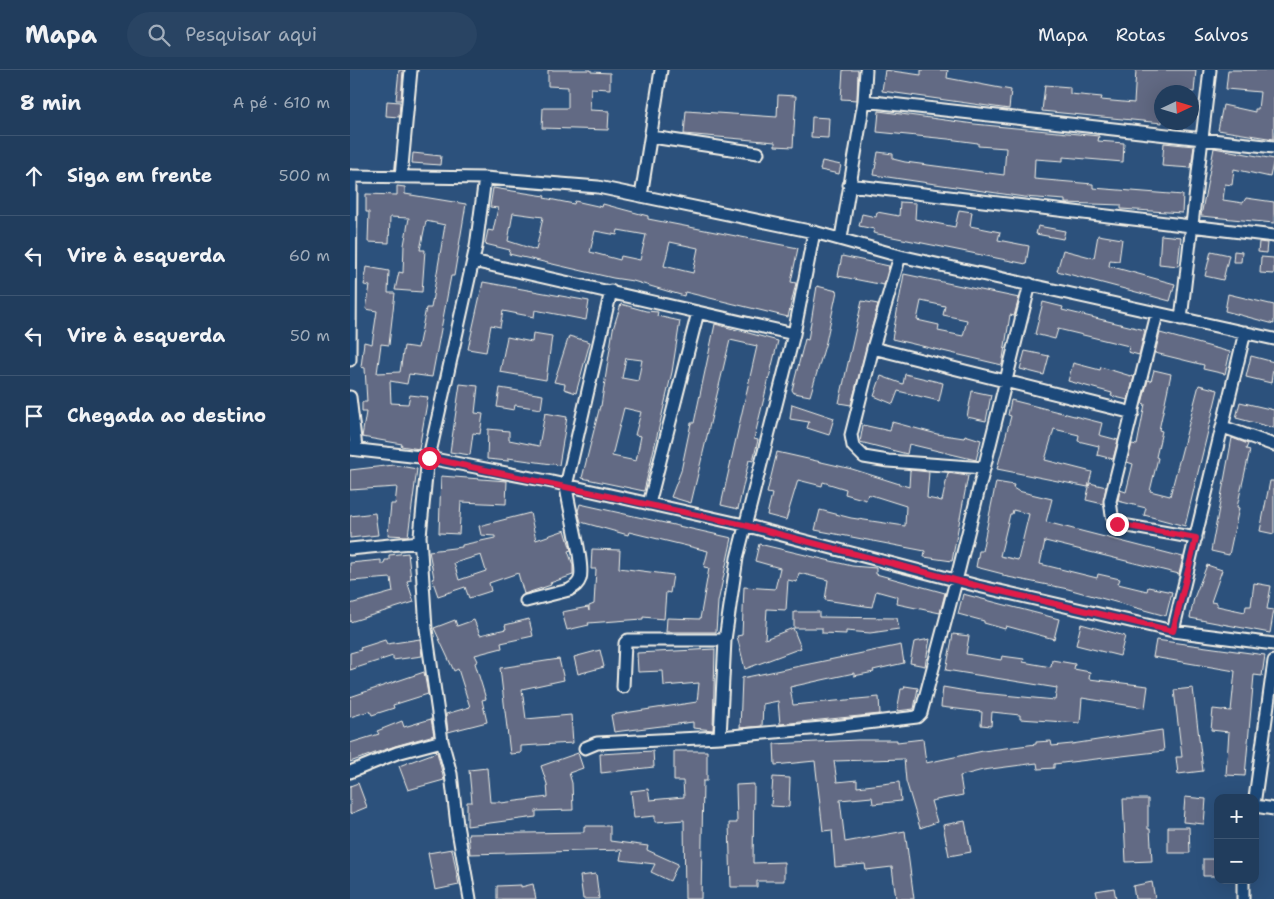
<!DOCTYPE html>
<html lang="pt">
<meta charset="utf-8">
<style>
body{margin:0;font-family:"Shantell Sans",sans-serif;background:#294463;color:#f1f3f6}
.controls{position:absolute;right:15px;bottom:15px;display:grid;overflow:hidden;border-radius:10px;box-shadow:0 5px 20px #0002}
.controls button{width:45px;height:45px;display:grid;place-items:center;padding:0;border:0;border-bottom:1px solid #3e5672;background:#213d5d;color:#f1f3f6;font:25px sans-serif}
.compass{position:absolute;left:804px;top:15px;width:45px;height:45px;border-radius:50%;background:#213d5d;box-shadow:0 5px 20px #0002;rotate:86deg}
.stop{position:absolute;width:15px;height:15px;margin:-11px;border:4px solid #e11d48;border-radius:50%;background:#fff}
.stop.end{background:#e11d48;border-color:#fff;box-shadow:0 1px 5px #0008}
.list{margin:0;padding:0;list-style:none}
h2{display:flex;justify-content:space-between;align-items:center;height:65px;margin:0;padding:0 20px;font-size:21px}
h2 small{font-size:16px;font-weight:400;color:#a2aebc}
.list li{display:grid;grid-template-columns:32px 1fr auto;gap:15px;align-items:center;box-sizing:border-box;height:80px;padding:0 20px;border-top:1px solid #3e5672}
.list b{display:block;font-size:19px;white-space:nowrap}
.list em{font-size:16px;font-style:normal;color:#a2aebc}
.icon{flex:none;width:28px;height:28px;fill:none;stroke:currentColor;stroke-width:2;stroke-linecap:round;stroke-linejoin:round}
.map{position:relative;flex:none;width:924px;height:829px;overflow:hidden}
header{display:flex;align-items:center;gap:30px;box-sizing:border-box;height:70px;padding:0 25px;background:#213d5d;border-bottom:1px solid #3e5672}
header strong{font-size:24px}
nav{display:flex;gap:28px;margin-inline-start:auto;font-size:18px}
.search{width:350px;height:45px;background:#294463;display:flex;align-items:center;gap:12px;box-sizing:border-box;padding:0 18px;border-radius:28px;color:#a2aebc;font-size:19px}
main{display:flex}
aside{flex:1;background:#213d5d}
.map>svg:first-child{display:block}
.building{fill:#626b84;stroke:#f4f1e8;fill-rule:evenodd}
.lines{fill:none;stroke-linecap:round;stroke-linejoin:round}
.minor-casing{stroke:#f4f1e8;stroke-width:15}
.minor{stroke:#1f4a7a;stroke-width:11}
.route{stroke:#e11d48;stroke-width:6}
</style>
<header>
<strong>Mapa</strong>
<div class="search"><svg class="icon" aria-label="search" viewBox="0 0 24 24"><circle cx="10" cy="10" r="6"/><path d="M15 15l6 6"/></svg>Pesquisar aqui</div>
<nav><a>Mapa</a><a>Rotas</a><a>Salvos</a></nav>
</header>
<main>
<aside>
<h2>8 min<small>A pé · 610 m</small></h2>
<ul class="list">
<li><svg class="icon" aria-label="ahead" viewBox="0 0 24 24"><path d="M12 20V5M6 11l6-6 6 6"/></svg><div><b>Siga em frente</b></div><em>500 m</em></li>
<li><svg class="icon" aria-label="left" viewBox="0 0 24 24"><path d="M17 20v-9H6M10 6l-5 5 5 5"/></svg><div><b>Vire à esquerda</b></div><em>60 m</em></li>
<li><svg class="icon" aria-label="left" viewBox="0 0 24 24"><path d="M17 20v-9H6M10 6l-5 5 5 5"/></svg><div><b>Vire à esquerda</b></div><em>50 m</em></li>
<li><svg class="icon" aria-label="arrive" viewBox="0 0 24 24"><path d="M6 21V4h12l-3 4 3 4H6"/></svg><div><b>Chegada ao destino</b></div></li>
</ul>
</aside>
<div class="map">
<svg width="924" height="829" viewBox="0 0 924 829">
<rect width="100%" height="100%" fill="#2c517c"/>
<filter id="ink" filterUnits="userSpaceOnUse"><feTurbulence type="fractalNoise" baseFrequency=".02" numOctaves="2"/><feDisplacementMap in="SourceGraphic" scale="10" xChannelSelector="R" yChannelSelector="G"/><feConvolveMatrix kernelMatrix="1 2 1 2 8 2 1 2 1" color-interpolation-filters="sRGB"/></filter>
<g filter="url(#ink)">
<!-- building -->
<path class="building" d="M49 0H53L51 30H46Z
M198 0H241V2L260 3V19L241 18 240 40 259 41 258 60 192 58 193 38H218V17L198 16Z
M493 0H508L507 30 491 29Z
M535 0 571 5V0H598L597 8 661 20 659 39 532 21Z
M786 0H846L844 22H812V53L692 41 695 15 720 17V24L752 27 751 30 784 33Z
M878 0H924V69L868 60 873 35 905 42V39H908L910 22 876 19Z
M428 25 446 26 443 77 425 76V72L334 64 336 41 427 47Z
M37 31 50 32 49 47 36 46Z
M529 41 624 54 749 66 748 71 774 73 773 92 713 87V91L685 89 684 109 743 114V118L833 125 832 143 771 139V135L715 133V130L674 127 524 105 528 82 543 84V89L555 92 654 105 656 78 628 76V73L598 69 527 62Z
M462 47 479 48 478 68 461 67Z
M814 73 844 76 841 98 812 96Z
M864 78 924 89 920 107 884 99 882 115 875 114 873 130 893 133 896 128 924 132V153L851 146Z
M63 83 91 86 90 95 62 93Z
M472 91 491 95 489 104 470 100Z
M47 116 55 117V124L116 134 104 206H101L82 307 59 304 57 314 40 311 41 333 58 334 60 325 78 327 69 379 51 376 52 374 12 367 16 342H12V332H17L15 298 11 297 14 272 22 274 27 241 16 239 20 216 14 215 17 197 39 201 38 223H45L39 275 31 274 27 303 50 302 54 276 68 278 76 238H81L95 155 76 151 70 180H75L72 222 45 220 49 202 53 203 54 175 59 148 40 147 39 173 18 172 19 142H16V124L47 125Z
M143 118 195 126 194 128 224 134 225 131 252 137 253 134 298 146V149L448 178 441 212 446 213 438 247 335 222 334 226 283 211 263 208 159 184 160 180 135 174 138 160 143 161 148 138 140 137ZM163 143 193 147 186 180 158 171ZM268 160 296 165 290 190 271 186 270 190 240 182 245 161 267 165ZM320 172 348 178 343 203 314 196Z
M550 132 566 133 565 149 605 157 609 140 622 142 620 156 650 162 648 170 679 176 676 194 523 163 524 159 509 156 512 144 526 147 527 142 549 146Z
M688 156 715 161 713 169 686 164Z
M748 165 772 169 769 191 760 190 759 196 825 214 820 231 707 201 713 180 744 188Z
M811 165 831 167 828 196 809 194Z
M909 172 917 173 916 183 908 182Z
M861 181 879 185 873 210 855 206Z
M884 181 892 182 891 192H883Z
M492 186 539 196 534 215 488 206Z
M911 187 924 188V204L910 203Z
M554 204 669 228 664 246 660 245 652 295 542 269ZM571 231 595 236 593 245 617 250 613 266 588 261 589 255 567 250Z
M133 212 239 231 236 250 185 240 184 247 153 241 150 257 141 255 136 282 118 279Z
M467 216 487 221 476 272 460 326 444 323 442 320 455 269 458 270Z
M878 224 924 235V254L875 241Z
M512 231 528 234 501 335 489 333Z
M693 232 713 237 712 240 795 260 789 285 778 282 779 276 708 259 705 269 685 264Z
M271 234 296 241 308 242 307 246 330 251 322 302 294 421 232 408 250 336H251L263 259ZM276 288 292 290 288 311 272 308ZM274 338 291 342 285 365 291 366 286 391 262 386Z
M365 254 428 271 404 369 408 370 403 391 399 390 388 439 371 435 407 276 380 270 341 433 321 427 331 401 341 353H344Z
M183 263 202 266 196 310 150 302 157 267 182 272Z
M810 263 880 282 875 304 853 299 854 295 805 283Z
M219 266 240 272 226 323 214 319 215 314 204 312Z
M675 281 699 286 694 305 670 299Z
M901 286 924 292 921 313 896 307Z
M723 293 750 300 751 297 784 307 778 330 761 326 762 323 718 311Z
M804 300 821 304 809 360 812 361 806 387 808 388 800 421 820 426 849 315 868 320 835 456 794 445 796 438 768 431 770 420 776 422 783 394 777 392 782 374 787 375 795 334 792 333 798 310 801 311Z
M555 304 593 313 589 331 548 321 543 334 524 326 531 306 553 314Z
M110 314 128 316 125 343 133 344 130 364 123 363 120 385 100 382Z
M150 318 193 325 191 339 165 335 164 340 147 337Z
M622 321 641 325 636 351 617 347Z
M661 330 752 353 749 365 768 370 763 389 747 385 749 376 728 371 729 365 704 359 695 390 742 402 738 417 647 399 661 346 658 345Z
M890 332 924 340V358L886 348Z
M442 334 484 348 479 365 457 358 459 352 440 349Z
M195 343 217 347 209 395 158 388V391L137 389 138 359 159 361V370L189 376Z
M542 352 587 364 614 368 615 365 631 370 626 390 559 374 557 384 510 372 513 355 540 361Z
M882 368 898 374 896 379 900 380 887 437 889 438 879 485 861 481Z
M427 382 502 399 559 417 560 400 579 402 577 428 592 431 598 403 618 406 602 491 574 487 575 481 465 460 470 440 501 448 555 456 556 436 518 424 516 430 495 424 496 419 473 412 472 416 448 410 436 450 417 445 422 424 417 423Z
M44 395 67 399 58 466 38 465 41 434H45L47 417 0 420V400Z
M91 406 157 411 156 434 111 432 109 464 89 463Z
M920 411H924V464L910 461Z
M646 412 664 415 663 418 668 421 702 429 696 452 833 487 829 504 695 471 690 494 747 508 748 504 770 509 768 514 797 521 798 517 822 522 816 546 718 519 653 506V504L626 497 629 481H632ZM663 440 679 444 668 490 650 486 660 444H662Z
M740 413 756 417 753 434 736 430Z
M230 434 382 468 368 532 366 562H316L317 548 350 549 359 498 354 497 358 481 279 462 278 465 231 452 228 441Z
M25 443 28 465 0 468V446Z
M180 443 186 470 215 460 221 480 218 481 223 495V505L200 513 201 515 174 524 168 503 139 513 141 521 119 528 115 517 88 526 82 509 84 508 79 481 112 477V475L145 468V466L131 465 129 456ZM131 485 136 501 109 510 104 493Z
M409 474 502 496 526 498V504L595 523 590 543 547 534 548 527 526 521 522 537 475 530 478 510 449 503 447 512 438 510 436 540 417 539 415 569 443 558 451 578 395 599 387 566 392 565 394 517 425 519 430 498 405 491Z
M242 479 270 480 269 498 323 505 320 523 316 522 314 549 293 547V549L238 553 239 555 217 560 212 542 238 537 239 541V536L244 534 246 499H241Z
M58 483 61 510 57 511 64 532 0 552V534L43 522 41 508 0 511V493L31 490V494H34L35 490H39V485Z
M857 495 872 500 861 532 867 533V536L895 542 896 536H901L904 513 921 516 917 539 924 540 920 563 840 548 844 528Z
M613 524 709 549 704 569 656 556 655 559 634 553V551L608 544Z
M444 542H469V547L547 548 549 559 520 563 496 561V564L472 563V558H444Z
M179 549 183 566 151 573 152 578 125 585 128 591 125 593 136 629 132 630 137 652 98 662 96 644 120 637 108 599 104 601 84 558 105 550 107 556 124 550 130 565 156 559 155 555Z
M731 554 775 566 770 586 726 575Z
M603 564 619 566 616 584 651 590 652 586 674 589 673 592 701 597 702 590 725 594 724 599 740 602 739 609 798 616 795 638 732 628 730 653 670 649V645L642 642 641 656 631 655 632 642 591 637 593 617 622 622 705 630 707 618 596 600Z
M70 569 72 586 43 590V586L0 600V583L11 580 10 578 35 570 37 574Z
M580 569 575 596 560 593 564 572Z
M806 570 915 585 912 606 904 605 895 706 876 705 879 662 861 660 863 639 881 641 885 601 803 587Z
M551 575 554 593 523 600 524 602 504 606V603L440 617 443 635 529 627 530 644 430 654 428 631 413 634 412 656 390 658 392 608Z
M365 579 363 660 343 658V652L264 662 261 645 347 632 349 613 314 616 313 601 288 602 287 583Z
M250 580 254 597 228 604 224 587Z
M209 589 214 610 172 619 176 649 221 645 223 673 171 676V683L160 684 150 598Z
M74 602 78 624 43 635 44 638 22 645 20 641 0 647V627Z
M555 616 568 618 564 639 547 641 551 619H554Z
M843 618 853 701 828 704 826 687H832L824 620Z
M81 649 84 665 45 676 0 692V673L29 664 27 661 52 651 54 657Z
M812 660 814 681 704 694V698L688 699 687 693 633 700 610 706 613 725 581 731 587 752 570 758 556 711 554 689 484 691 487 712 507 710V717L549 712 551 731 523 734 522 727 490 730 495 772 555 761 564 829H546L542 797 516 800 515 794 485 797 482 760 473 761 465 691 425 695 424 674 508 670H547V672L573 669 576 693 633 681 686 674V672L701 671 702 676 722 674Z
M303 681 304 697 251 703 250 684Z
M324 681H357V711H353L351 829H335L334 750 305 752V746L284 748 281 721 298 719 300 730 334 727 333 711H324Z
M87 682 94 710 58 720 49 696Z
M228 683 233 698 219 703 222 713 223 740 186 741V747L117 756V732H122L119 700 137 698 140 732H151V733L198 727 197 714 191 696Z
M423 707 440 708 439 737 421 736Z
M8 713 17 737 0 744V716Z
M404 714 403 793 434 792V811H407V817H381L379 753H387L386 715Z
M835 727 856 729 854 754 833 752Z
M773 729H798V759H800L802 791 776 792Z
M615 751 621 782 599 786 593 755Z
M234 756H260V771L298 776 297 780 328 794 320 811 301 802 305 794 270 790 272 780 120 784 118 764 234 762Z
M818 757H839L840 783H818Z
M102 779 109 815 85 820 78 783Z
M853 789H868V806H853Z
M246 804 249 829H233L230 806Z
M802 812 805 829H785L783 816Z
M183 814 186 829H147V816L171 815V817Z
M764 818 766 829H748L746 821Z"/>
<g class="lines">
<!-- minor casing -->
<g class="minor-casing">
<path id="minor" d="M514 31 924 77
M302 67 408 83
M0 106 135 108 248 117 464 162 550 186 924 269
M51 107 61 0
M499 115 924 166
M291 126 311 0
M491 168 514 31 516 0
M550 186 523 278 501 365 503 376 514 387 538 391 634 398
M123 191 444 264
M807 244 760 431 762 445 767 454 846 468
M831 249 860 0
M523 278 783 343
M0 290 1 106
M0 327 6 378
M873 357 924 375
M0 379 79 388 202 412 394 455 628 516 823 561 924 574
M299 434 348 242
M0 479 70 472
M176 531 219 520C224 517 228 515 230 509 235 495 218 436 216 416L261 221
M823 561 895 262
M273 617 275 573 278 570H375
M370 667 375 570 387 488 444 264 464 162
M235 678 247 673 370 667 483 657 567 647 571 643 606 511 680 214
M0 702 47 683 92 671
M905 728 924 591
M905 736 924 739
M120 829 107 755 101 704 92 671 76 559 70 466 77 396 126 177 135 108
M893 829V810"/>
</g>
<!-- minor -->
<use href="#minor" class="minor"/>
</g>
</g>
<g class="lines" filter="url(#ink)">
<!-- route -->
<path class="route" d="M79 388 394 455 628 516 823 561 846 468 767 454"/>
</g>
</svg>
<div class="controls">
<button>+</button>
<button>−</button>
</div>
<svg class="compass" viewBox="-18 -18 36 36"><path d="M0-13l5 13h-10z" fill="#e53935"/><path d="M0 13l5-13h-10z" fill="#a2aebc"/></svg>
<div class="stop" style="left:79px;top:388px"></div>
<div class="stop end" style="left:767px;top:454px"></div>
</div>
</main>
